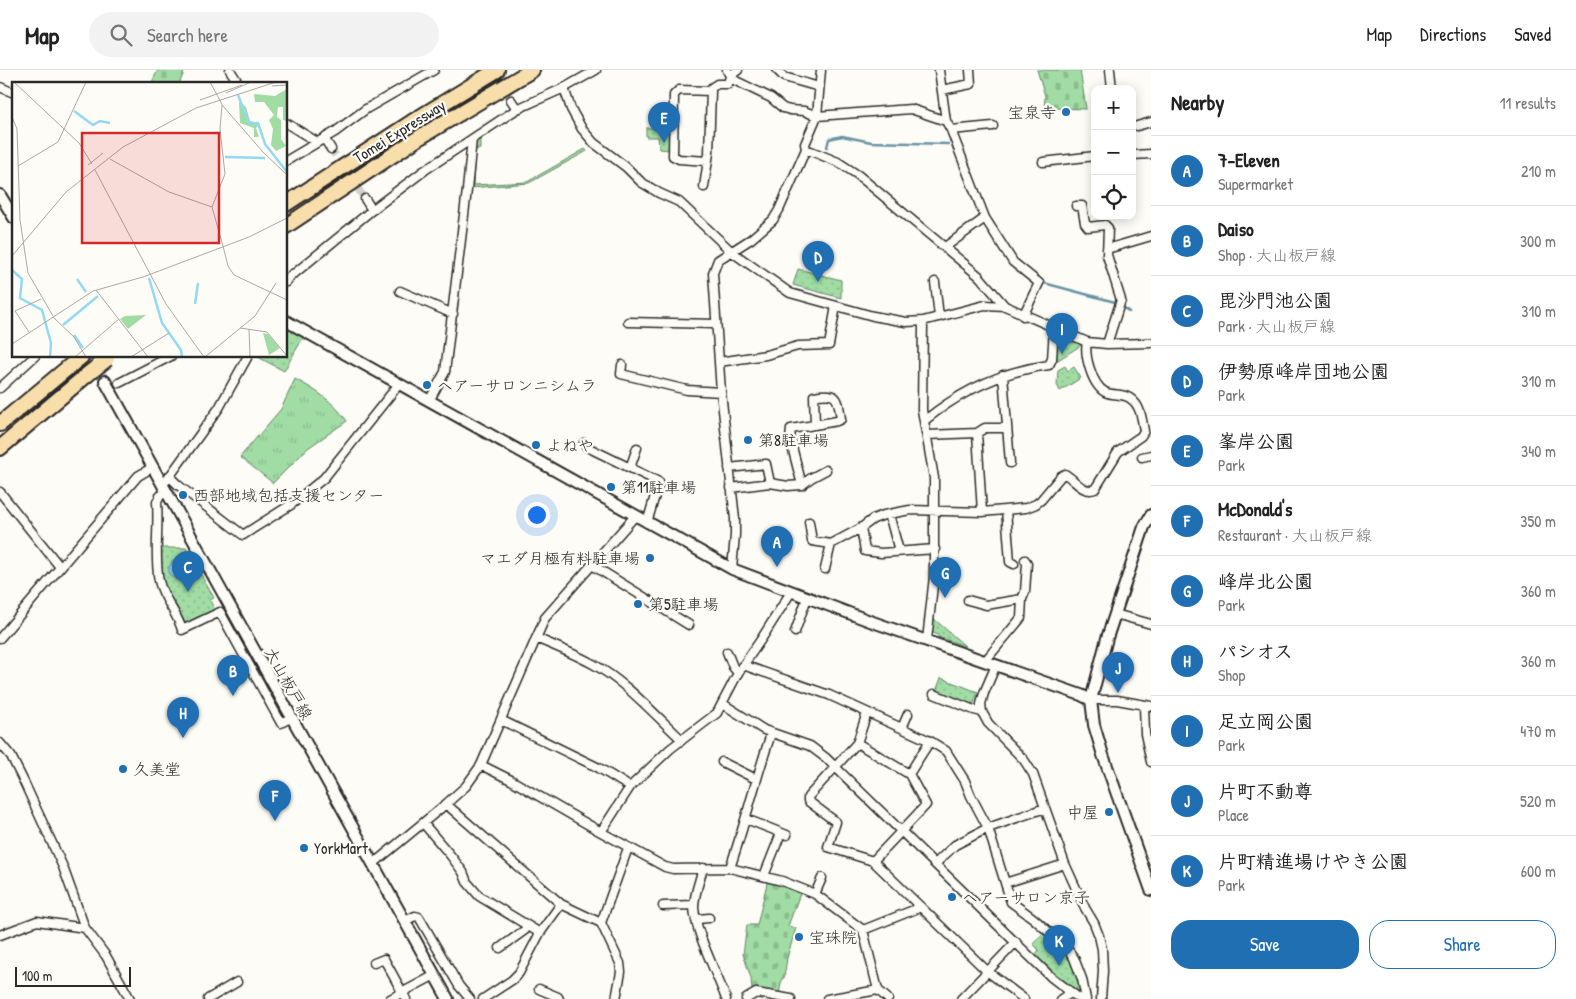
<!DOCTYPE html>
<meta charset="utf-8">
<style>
body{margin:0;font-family:"Patrick Hand","Klee One",sans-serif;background:#f2f2f2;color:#222}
.controls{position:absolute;right:15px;top:15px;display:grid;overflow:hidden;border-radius:10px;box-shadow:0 2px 12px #0003}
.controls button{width:45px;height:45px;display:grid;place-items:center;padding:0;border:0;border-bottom:1px solid #e0e0e0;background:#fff;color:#222;font:25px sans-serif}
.scale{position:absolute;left:15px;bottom:12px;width:116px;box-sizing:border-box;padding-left:5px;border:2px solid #2b2b2b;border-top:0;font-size:14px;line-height:18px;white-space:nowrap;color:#2b2b2b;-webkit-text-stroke:4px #fdfcf7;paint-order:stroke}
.you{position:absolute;left:536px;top:444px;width:18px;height:18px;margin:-12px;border:4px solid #fff;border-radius:50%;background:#1a73e8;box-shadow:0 0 0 8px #1a73e833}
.badge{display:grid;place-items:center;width:32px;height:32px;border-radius:50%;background:#1f6fb2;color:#fff;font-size:16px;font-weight:700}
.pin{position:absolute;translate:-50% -41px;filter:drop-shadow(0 1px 2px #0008)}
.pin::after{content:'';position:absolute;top:26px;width:18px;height:15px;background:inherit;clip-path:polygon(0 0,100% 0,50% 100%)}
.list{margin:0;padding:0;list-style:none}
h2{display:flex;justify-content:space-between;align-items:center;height:65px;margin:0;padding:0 20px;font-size:21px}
h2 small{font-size:16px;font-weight:400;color:#767676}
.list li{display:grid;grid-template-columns:32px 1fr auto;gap:15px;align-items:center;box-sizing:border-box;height:70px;padding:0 20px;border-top:1px solid #e0e0e0}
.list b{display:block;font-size:19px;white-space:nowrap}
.list p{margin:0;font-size:16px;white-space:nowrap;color:#767676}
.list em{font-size:16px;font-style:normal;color:#767676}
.actions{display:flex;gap:10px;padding:15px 20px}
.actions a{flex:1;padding:11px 0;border:1px solid #1f6fb2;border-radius:20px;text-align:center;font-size:18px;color:#1f6fb2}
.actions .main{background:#1f6fb2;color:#fff}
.icon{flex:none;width:28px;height:28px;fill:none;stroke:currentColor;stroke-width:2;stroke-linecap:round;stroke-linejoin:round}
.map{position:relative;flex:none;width:1151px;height:929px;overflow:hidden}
header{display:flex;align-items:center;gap:30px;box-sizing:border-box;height:70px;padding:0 25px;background:#fff;border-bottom:1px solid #e0e0e0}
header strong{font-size:24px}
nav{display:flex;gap:28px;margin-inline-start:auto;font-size:18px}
.search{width:350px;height:45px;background:#f2f2f2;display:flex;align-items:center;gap:12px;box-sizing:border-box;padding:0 18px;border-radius:28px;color:#767676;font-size:19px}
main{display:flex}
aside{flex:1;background:#fff}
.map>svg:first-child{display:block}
.grass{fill:url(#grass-tufts);stroke:#668467}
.cemetery{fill:url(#cemetery-stones);stroke:#668467}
.park{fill:url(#park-dots);stroke:#668467}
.water{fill:#93d9f5;stroke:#6993a4}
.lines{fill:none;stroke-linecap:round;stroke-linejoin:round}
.stream{stroke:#6993a4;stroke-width:2.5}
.street-tunnel{stroke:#d3d2ce;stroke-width:8;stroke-dasharray:8 4;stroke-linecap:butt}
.secondary-tunnel{stroke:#d3d2ce;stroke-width:10;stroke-dasharray:10 5;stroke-linecap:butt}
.street-casing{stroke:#2b2b2b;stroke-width:11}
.secondary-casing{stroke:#2b2b2b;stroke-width:14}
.highway-casing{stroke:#2b2b2b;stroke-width:18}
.street{stroke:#fdfcf7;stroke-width:8}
.secondary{stroke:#fdfcf7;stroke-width:10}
.highway{stroke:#f8deab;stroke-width:14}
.highway-bridge-casing{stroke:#2b2b2b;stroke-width:18;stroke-linecap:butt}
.highway-bridge{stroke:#f8deab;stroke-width:14}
.poi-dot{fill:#1f6fb2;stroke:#fdfcf7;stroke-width:2}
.labels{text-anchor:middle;stroke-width:4.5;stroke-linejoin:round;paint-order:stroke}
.poi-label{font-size:16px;fill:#2b2b2b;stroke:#fdfcf7;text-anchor:start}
.street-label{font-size:16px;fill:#2b2b2b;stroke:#fdfcf7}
.inset-river{fill:none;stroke:#93d9f5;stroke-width:2.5}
.inset-road{fill:none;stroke:#a9a8a5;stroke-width:1}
.view{fill:#d62828;fill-opacity:0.15;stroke:#d62828;stroke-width:2.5}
.inset-edge{fill:none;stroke:#2b2b2b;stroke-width:2.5}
</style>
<header>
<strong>Map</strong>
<div class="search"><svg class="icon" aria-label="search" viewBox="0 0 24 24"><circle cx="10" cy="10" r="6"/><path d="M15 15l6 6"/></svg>Search here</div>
<nav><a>Map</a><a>Directions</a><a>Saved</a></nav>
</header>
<main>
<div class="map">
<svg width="1151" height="929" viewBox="0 0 1151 929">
<defs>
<pattern id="grass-tufts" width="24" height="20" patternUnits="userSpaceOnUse" patternTransform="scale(1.25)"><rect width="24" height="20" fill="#a0dca3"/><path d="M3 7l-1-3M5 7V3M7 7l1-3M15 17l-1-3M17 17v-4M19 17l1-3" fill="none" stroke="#8abd8c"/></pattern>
<pattern id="cemetery-stones" width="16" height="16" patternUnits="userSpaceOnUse" patternTransform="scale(1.25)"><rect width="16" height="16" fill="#a0dca3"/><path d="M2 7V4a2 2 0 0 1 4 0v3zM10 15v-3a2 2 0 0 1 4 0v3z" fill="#8abd8c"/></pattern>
<pattern id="park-dots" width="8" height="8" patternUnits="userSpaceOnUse" patternTransform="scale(1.25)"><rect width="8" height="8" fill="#a0dca3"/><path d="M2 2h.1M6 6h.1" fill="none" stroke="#8abd8c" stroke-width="1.8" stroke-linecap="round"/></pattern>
</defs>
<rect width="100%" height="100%" fill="#fdfcf7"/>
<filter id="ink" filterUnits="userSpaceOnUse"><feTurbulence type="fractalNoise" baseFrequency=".02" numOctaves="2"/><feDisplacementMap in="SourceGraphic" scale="10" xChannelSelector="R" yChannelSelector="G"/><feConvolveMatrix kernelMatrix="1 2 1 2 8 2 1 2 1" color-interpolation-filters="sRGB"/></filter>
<g filter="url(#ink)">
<!-- grass -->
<path class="grass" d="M295 309C317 321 332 330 347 351L308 378 273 413 240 387 281 339Z"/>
<!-- cemetery -->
<path class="cemetery" d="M158 0H185L179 14H151Z
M1037 0H1080L1086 39 1048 38 1044 40 1045 26Z
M768 809 801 821 788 856 796 858 787 888 784 908H782L779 924 752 920 751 908 743 884 747 855H757Z"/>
<!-- park -->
<path class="park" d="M554 25H558L513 47 480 69V79L475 80 473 115 527 112 585 79 587 81 529 113 471 118 474 71 512 46Z
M670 57V80L659 79 658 67H646V58Z
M798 199 841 210V228L793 215Z
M286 257 304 266 284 301 256 286H286Z
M1060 264 1083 274 1055 292 1057 266Z
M1065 296 1068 301 1074 297 1081 308 1060 321 1057 315 1058 300Z
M160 478H186L214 528 210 530 215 540 214 543 185 556 183 553C165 523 160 512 160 478Z
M933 548 965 576 938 567V565L931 562Z
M941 608 978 622 974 633 970 635 936 621Z
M1045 861C1066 882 1080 895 1082 926L1051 902 1034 886 1039 880 1033 874Z"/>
<!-- water -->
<path class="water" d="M173 491C183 491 187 492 191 501 184 514 179 513 169 504V497Z"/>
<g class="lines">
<!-- stream -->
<path class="stream" d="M827 77 829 69 842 66 871 72 948 74
M1044 213 1115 232
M1122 236 1129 242"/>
<!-- street-tunnel -->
<path class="street-tunnel" d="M493 0 511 30
M331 79 365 129"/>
<!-- secondary-tunnel -->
<path class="secondary-tunnel" d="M91 286 105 311"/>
<!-- street casing -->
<g class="street-casing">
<path id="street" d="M230 0 239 14
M727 0 730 6 736 11 771 28 783 38 790 40 804 41 817 46 911 39 946 51 951 60 985 148 1013 192 1039 213 1023 246
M777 0 784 7 819 17
M939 0 946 51
M1110 0 1112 19
M0 17 14 23
M564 18 571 39 582 59 594 73 626 97 641 112 659 123 679 132 732 182 790 223 873 246 906 252 923 251 985 235 1005 236 1087 272 1107 274 1151 273
M942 20 971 14 970 0
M511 30 517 39
M286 53 317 72
M1137 56 1151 52
M951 60 993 56
M324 68 331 79
M806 79 838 92 858 105 979 206 1005 236
M1132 85 1151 84
M286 91 335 62 366 39 434 0
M707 91 679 89 673 86 674 25 679 20 711 21V18L717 14H728L730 6 738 0
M1043 92 1095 86
M704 117 709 83 711 21
M365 129 372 140
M1076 136H1082L1085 153 1088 157 1105 155 1108 158 1107 185 1121 230 1107 274
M945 177 985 148
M1107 179 1151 166
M286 212 292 204 295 203 372 140 425 100 517 39 564 18 596 0
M935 212 939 247
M400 221 453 244
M923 251 922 340 934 408V506L927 570
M628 252 716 254
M719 292 766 285 798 276 829 275 836 236
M622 295 621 304 687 320 721 322
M1003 305 1010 393
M119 313 171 286
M0 318 35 286
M429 331 445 302 467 120 472 69
M924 351C961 321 1002 301 1049 295L1052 289 1054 258
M977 363 982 442
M927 365 977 363 985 358H1007
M584 373 587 377 659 412 647 453
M1142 387 1151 385
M630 398 637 378
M729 398 766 394 770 413
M169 406 178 415 243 465 292 434 324 408 399 314
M167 410 219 338 248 286
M802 415 790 369 791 359 837 351 841 349C838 329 839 321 814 326L815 354
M731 418 770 413 788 416 802 415 811 408 826 400
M0 422 60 497
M166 422 160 426 157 432C159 457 154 486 159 511 163 529 177 542 182 560L220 542 281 653 292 647
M1006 440 1010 492 1014 494
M889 444 899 481
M809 452 812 471 831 474
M861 458 865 481 881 483 935 479
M592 495 689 555
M732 499 735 465V449L721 322 713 203 718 190 751 169 773 150 779 140 806 79 805 74 817 46 821 0
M825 499 831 474 861 458 873 449 884 445 910 440 982 442 1026 438 1036 434 1041 430 1061 406 1065 404C1074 409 1083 424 1095 419L1118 382 1141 366 1144 361C1142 350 1141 336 1131 329 1124 323 1113 326 1105 322 1092 315 1084 285 1087 272
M791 522 762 568 738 603 717 643 670 679 630 717 601 762 665 797 673 799 730 798 782 811 815 824 863 860 878 920 888 929
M1022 529 1025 522 1027 493 1025 490
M968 530 986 535 1022 529 1021 548 985 591
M1115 544 1151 554
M795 562 807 528
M0 568 138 406 153 397
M536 568C555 576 575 584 593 594 626 612 654 644 682 670
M727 582 733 597 738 603
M743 595 829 625 930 671 946 681 965 711 971 726 988 758 1011 832 1033 848 1066 877 1074 888 1082 909 1086 929
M996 595 984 623 981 634 982 642 988 653 1024 690 1033 704 1065 794 1085 838 1094 853 1099 866 1102 879 1103 901 1101 929
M934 624 974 640 982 642
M1091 630H1117L1151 636
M723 634 764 660 810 676 826 688 1051 907 1080 929
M1144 635 1145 664 1151 692
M867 643 857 673 808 727V731L836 752 828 777 873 791 987 901 1024 929
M501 650 599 698 630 717
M902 658 908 644
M0 673 11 686 24 712 63 797 85 858 106 886 130 929
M857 673 909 704 926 735 873 791
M722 692 756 709
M481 695 511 710 601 762
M909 704 930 671
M446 734 561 834 601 853
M746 749 787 765
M423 753 451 786 463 802 467 812 479 826 540 863
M373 794 446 734 466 716 481 695 545 548 635 446
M935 794 955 775 988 758 1045 738
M703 798C700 810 694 824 694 837 695 863 717 903 726 929
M730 798C745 754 756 708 771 664
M764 806 781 763
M1005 813 1065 794
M815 824 822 808
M663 836 694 835
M697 849 709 848
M405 851 415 846 419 847 459 916 470 929
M863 860 921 837
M0 865 37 851 85 858
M500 878 525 860 527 856
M374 893 384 889 406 929
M539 919 558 927 559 929
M208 929 237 912
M390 929 435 905
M483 929 512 910 519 903 540 863 561 834
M616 929 621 902 620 893 601 853 628 778
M746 929 756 923 791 929
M827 929 878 920
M961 929 1016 872
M1061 929 1071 923"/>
</g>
<!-- secondary casing -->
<g class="secondary-casing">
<path id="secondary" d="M0 125 14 148
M286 251 732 499 870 551 1081 625 1091 630
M105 311 448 929
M1151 445 1144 457 1107 568 1091 630 1094 655 1103 685 1151 820"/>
</g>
<!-- highway casing -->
<g class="highway-casing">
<path id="highway" d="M286 134 412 52 497 0
M286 156 420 67 532 0
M0 354 82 286
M0 378 88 304"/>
</g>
<!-- street -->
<use href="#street" class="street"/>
<!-- secondary -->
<use href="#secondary" class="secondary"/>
<!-- highway -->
<use href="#highway" class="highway"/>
<!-- highway-bridge casing -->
<g class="highway-bridge-casing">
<path id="highway-bridge" d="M88 304 107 289"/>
</g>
<!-- highway-bridge -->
<use href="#highway-bridge" class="highway-bridge"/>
</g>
</g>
<!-- markers -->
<g class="poi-dot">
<circle cx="1066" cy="42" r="5"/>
<circle cx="427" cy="315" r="5"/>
<circle cx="748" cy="370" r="5"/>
<circle cx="536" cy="375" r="5"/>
<circle cx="611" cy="417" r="5"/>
<circle cx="183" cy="425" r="5"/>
<circle cx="650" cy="488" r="5"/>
<circle cx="638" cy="534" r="5"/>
<circle cx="123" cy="699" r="5"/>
<circle cx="1109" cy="742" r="5"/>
<circle cx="304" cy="778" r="5"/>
<circle cx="952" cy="827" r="5"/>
<circle cx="799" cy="867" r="5"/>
</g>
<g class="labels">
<!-- poi labels -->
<g class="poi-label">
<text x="1056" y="48" text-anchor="end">宝泉寺</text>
<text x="437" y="321">ヘアーサロンニシムラ</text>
<text x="758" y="376">第8駐車場</text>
<text x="546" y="381">よねや</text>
<text x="621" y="423">第11駐車場</text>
<text x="193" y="431">西部地域包括支援センター</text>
<text x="640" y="494" text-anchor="end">マエダ月極有料駐車場</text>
<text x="648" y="540">第5駐車場</text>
<text x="133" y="705">久美堂</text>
<text x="1099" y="748" text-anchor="end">中屋</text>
<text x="314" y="784">YorkMart</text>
<text x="962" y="833">ヘアーサロン京子</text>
<text x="809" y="873">宝珠院</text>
</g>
<!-- street labels -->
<g class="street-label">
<text transform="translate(399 61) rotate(-32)" y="6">Tomei Expressway</text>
<text transform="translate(289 613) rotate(61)" y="6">大山板戸線</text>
</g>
</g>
<!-- overview -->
<g transform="translate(12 12)">
<rect width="275" height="275" fill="#fdfcf7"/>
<path d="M275 7V39L271 38V25L266 24 265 35 269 38V57L274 64 264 69 259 63 261 47 257 38 262 33 252 20H243L242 12 263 14ZM227 20 234 25 238 39 247 42 244 46 247 55H242V46L228 41Z" fill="#a0dca3"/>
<path d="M273 12 275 14V42L271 25H266L264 31V24L267 21 263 15ZM134 233 116 247 108 237 113 234ZM251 251 256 252 268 266 257 273Z" fill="#a0dca3"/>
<path class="inset-river" d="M226 13 237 41H246L253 62 275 90M62 29 81 43 88 39 98 41M213 75 253 76M0 188 10 197 8 216 30 228 39 261 38 275M137 196 150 241 169 268 170 275M65 197 74 210M183 222 186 201M51 243 86 214M62 253 71 266"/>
<path class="inset-road" d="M2 0 67 61 80 82M198 0 211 24 250 69 275 93M260 4 275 3M214 11 239 0M188 18 230 3M210 23 208 47 213 92 200 125 211 164M0 35 5 47 8 138 16 191 41 234M98 77 157 110 200 125M76 83 91 71M6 84 46 60 74 0M83 88 154 222 192 275M211 164 216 184 222 193 275 218M0 174 54 110 111 65 184 26 264 0M84 208 136 275M41 235 62 255 74 275M228 246 255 250 275 274M237 247 238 275M17 250 3 229 29 217M0 262 81 209 131 195 237 155 275 136M63 275 107 237M119 275 157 251M193 275 243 234 264 201"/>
<path class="view" d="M70 51H207V161H70Z"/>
<rect width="275" height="275" class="inset-edge"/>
</g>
</svg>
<div class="controls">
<button>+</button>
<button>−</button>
<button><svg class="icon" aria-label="locate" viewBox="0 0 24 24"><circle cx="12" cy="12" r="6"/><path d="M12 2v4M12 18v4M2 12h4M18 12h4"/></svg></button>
</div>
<div class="scale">100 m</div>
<div class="you"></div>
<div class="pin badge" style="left:777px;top:497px">A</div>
<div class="pin badge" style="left:233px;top:626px">B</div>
<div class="pin badge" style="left:188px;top:522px">C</div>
<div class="pin badge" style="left:818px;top:212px">D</div>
<div class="pin badge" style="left:664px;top:73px">E</div>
<div class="pin badge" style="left:275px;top:751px">F</div>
<div class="pin badge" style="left:945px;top:528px">G</div>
<div class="pin badge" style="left:183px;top:668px">H</div>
<div class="pin badge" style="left:1062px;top:284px">I</div>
<div class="pin badge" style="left:1118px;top:623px">J</div>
<div class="pin badge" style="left:1059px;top:896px">K</div>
</div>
<aside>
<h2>Nearby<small>11 results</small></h2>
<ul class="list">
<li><span class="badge">A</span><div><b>7-Eleven</b><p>Supermarket</p></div><em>210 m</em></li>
<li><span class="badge">B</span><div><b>Daiso</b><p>Shop · 大山板戸線</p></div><em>300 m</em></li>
<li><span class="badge">C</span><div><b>毘沙門池公園</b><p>Park · 大山板戸線</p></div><em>310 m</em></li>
<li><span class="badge">D</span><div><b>伊勢原峰岸団地公園</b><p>Park</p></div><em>310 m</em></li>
<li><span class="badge">E</span><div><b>峯岸公園</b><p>Park</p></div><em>340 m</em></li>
<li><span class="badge">F</span><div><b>McDonald's</b><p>Restaurant · 大山板戸線</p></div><em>350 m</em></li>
<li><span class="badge">G</span><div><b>峰岸北公園</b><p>Park</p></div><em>360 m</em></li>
<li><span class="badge">H</span><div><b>パシオス</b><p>Shop</p></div><em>360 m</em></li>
<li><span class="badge">I</span><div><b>足立岡公園</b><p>Park</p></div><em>470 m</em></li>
<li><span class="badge">J</span><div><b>片町不動尊</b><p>Place</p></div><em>520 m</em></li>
<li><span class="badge">K</span><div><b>片町精進場けやき公園</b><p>Park</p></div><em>600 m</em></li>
</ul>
<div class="actions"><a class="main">Save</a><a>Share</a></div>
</aside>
</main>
